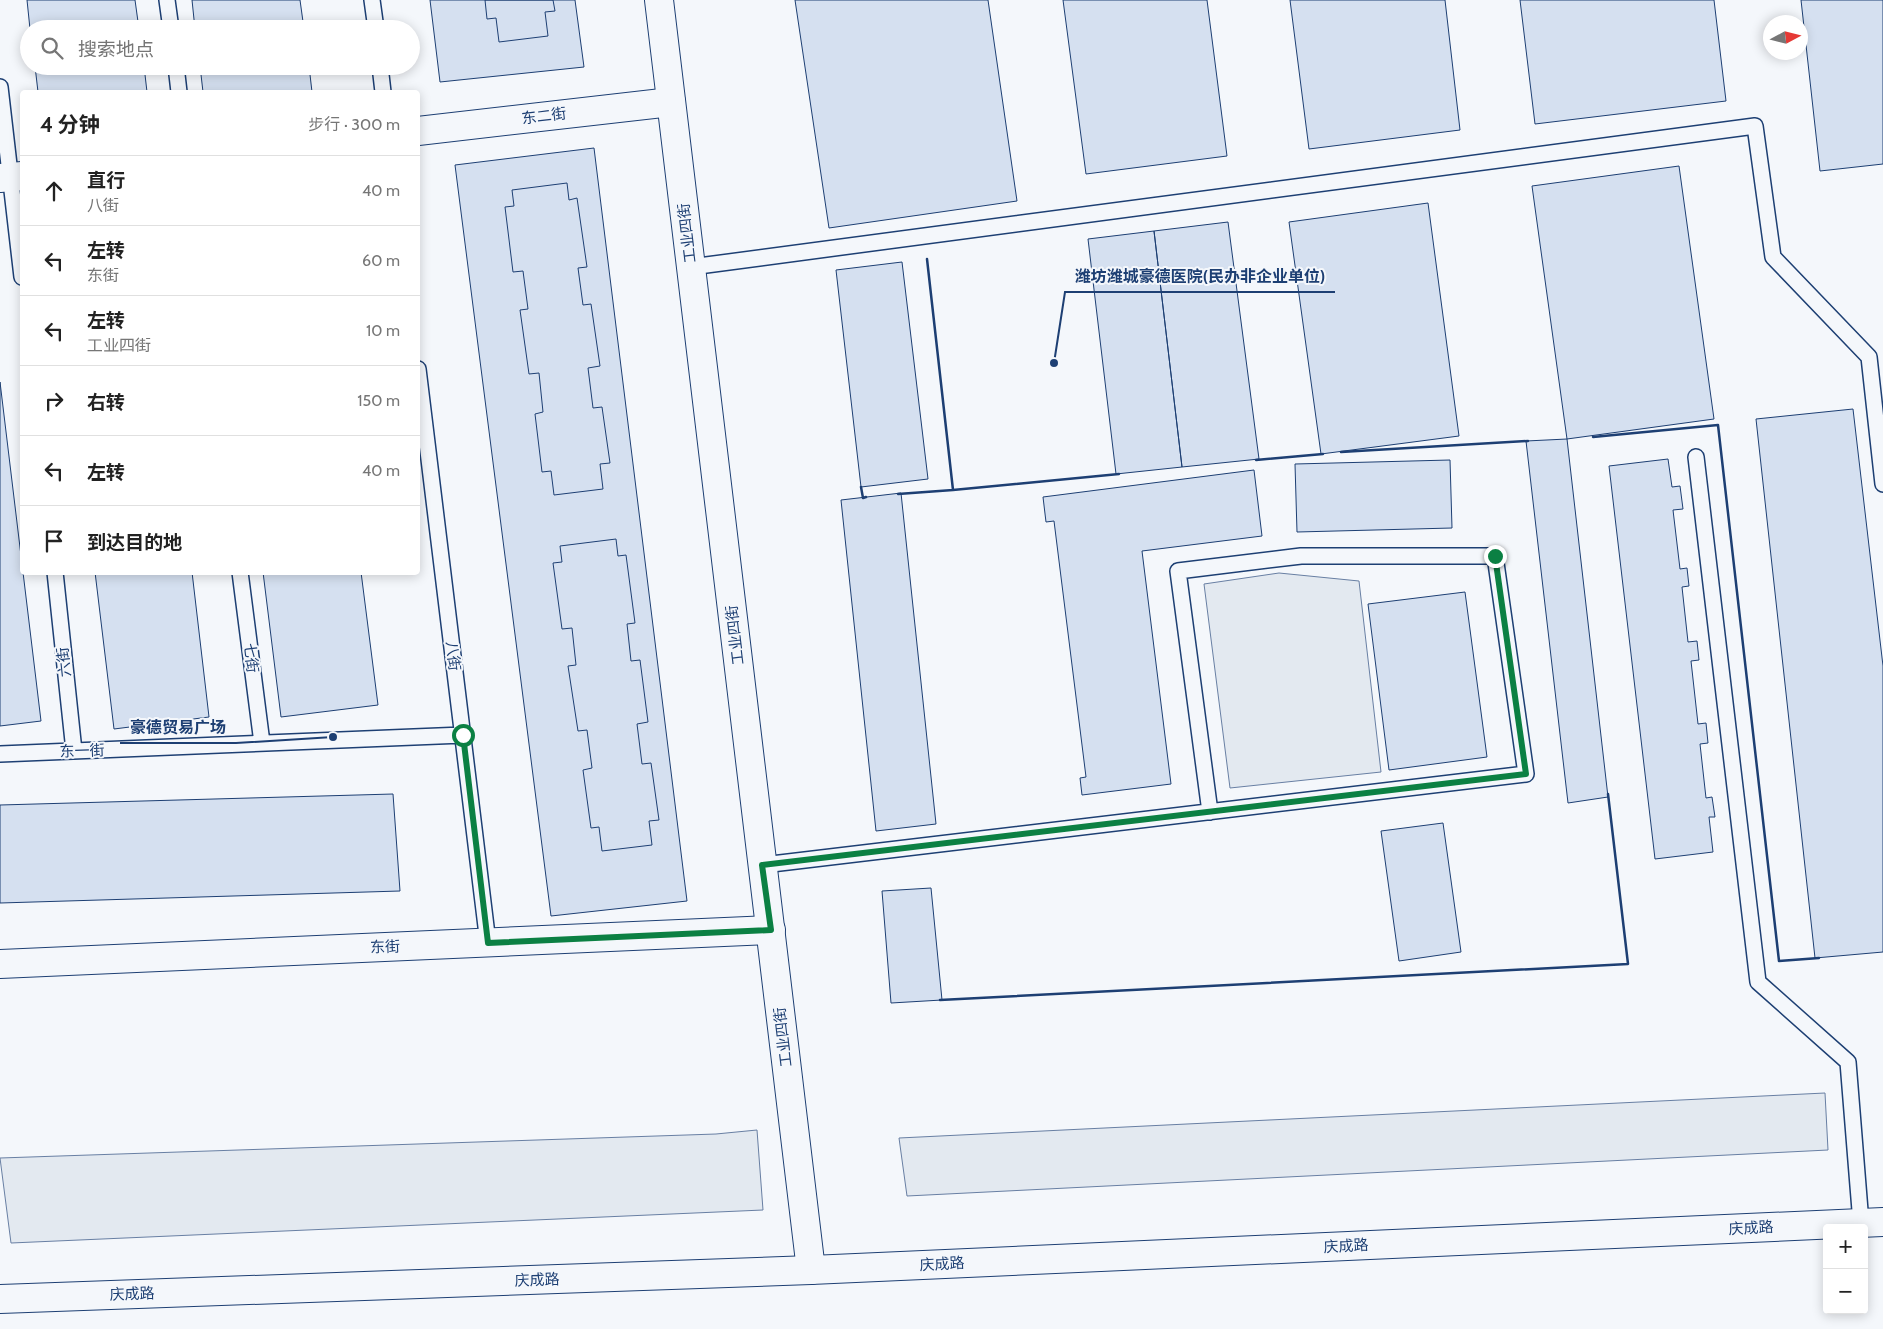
<!DOCTYPE html>
<html lang="zh">
<meta charset="utf-8">
<style>
body{margin:0;font-family:Cabin,"Noto Sans SC",sans-serif;background:#f6f6f6;color:#222}
.controls{position:absolute;right:15px;bottom:15px;display:grid;overflow:hidden;border-radius:5px;box-shadow:0 2px 12px #0003}
.controls button{width:45px;height:45px;display:grid;place-items:center;padding:0;border:0;border-bottom:1px solid #e0e0e0;background:#fff;color:#222;font:25px sans-serif}
.compass{position:absolute;left:1763px;top:15px;width:45px;height:45px;border-radius:50%;background:#fff;box-shadow:0 2px 12px #0003;rotate:83deg}
.stop{position:absolute;width:15px;height:15px;margin:-11px;border:4px solid #0b8043;border-radius:50%;background:#fff}
.stop.end{background:#0b8043;border-color:#fff;box-shadow:0 1px 5px #0008}
.list{margin:0;padding:0;list-style:none}
h2{display:flex;justify-content:space-between;align-items:center;height:65px;margin:0;padding:0 20px;font-size:21px}
h2 small{font-size:16px;font-weight:400;color:#767676}
.list li{display:grid;grid-template-columns:32px 1fr auto;gap:15px;align-items:center;box-sizing:border-box;height:70px;padding:0 20px;border-top:1px solid #e0e0e0}
.list b{display:block;font-size:19px;white-space:nowrap}
.list p{margin:0;font-size:16px;white-space:nowrap;color:#767676}
.list em{font-size:16px;font-style:normal;color:#767676}
.icon{flex:none;width:28px;height:28px;fill:none;stroke:currentColor;stroke-width:2;stroke-linecap:round;stroke-linejoin:round}
.map{position:relative;flex:none;width:1883px;height:1329px;overflow:hidden}
.search{position:absolute;background:#fff;box-shadow:0 2px 12px #0003;left:20px;top:20px;width:400px;height:55px;display:flex;align-items:center;gap:12px;box-sizing:border-box;padding:0 18px;border-radius:28px;color:#767676;font-size:19px}
.panel{position:absolute;background:#fff;box-shadow:0 2px 12px #0003;left:20px;top:90px;width:400px;height:485px;border-radius:5px}
.map>svg:first-child{display:block}
.green{fill:#e3e9f0;stroke:#687fa3}
.building{fill:#d5e0f0;stroke:#1d3f73}
.lines{fill:none;stroke-linecap:round;stroke-linejoin:round}
.service-casing{stroke:#1d3f73;stroke-width:18}
.minor-casing{stroke:#1d3f73;stroke-width:30}
.tertiary-casing{stroke:#1d3f73;stroke-width:30}
.primary-casing{stroke:#1d3f73;stroke-width:30}
.service{stroke:#f4f7fb;stroke-width:15}
.minor{stroke:#f4f7fb;stroke-width:28}
.tertiary{stroke:#f4f7fb;stroke-width:28}
.primary{stroke:#f4f7fb;stroke-width:28}
.wall{stroke:#1d3f73;stroke-width:2.5}
.route{stroke:#0b8043;stroke-width:6}
.labels{text-anchor:middle;stroke-width:4;stroke-linejoin:round;paint-order:stroke}
.street-label{font-size:15px;fill:#1d3f73;stroke:#f4f7fb}
.leader{fill:none;stroke:#1d3f73;stroke-width:2}
.callout-dot{fill:#1d3f73;stroke:#f4f7fb;stroke-width:2}
.callout-label{font-size:16px;text-anchor:middle;font-weight:bold;fill:#1d3f73;stroke:#f4f7fb;stroke-width:4;stroke-linejoin:round;paint-order:stroke}
</style>
<div class="map">
<svg width="1883" height="1329" viewBox="0 0 1883 1329">
<rect width="100%" height="100%" fill="#f4f7fb"/>
<!-- green -->
<path class="green" d="M1279 573 1359 581 1381 772 1230 788 1204 584Z
M1825 1093 1828 1150 907 1196 899 1138Z
M757 1130 763 1210 11 1243 0 1158 716 1134Z"/>
<!-- building -->
<path class="building" d="M27 0H135L139 29H30Z
M192 0H300L304 29H195Z
M430 0H575L584 67 440 82Z
M485 0H553L555 11 545 12 548 36 499 42 496 18 487 19Z
M795 0H988L1017 201 829 228Z
M1063 0H1207L1227 156 1086 174Z
M1290 0H1445L1460 130 1309 149Z
M1520 0H1714L1726 101 1535 124Z
M1801 0H1883V164L1820 171Z
M35 66H144L147 92H38Z
M200 66H309L312 92H203Z
M594 148 687 901 551 916 455 165Z
M1679 166 1714 419 1567 439 1532 186Z
M567 183 569 200 577 198 587 267 578 268 583 305 591 304 600 366 588 368 593 408 602 407 610 463 600 464 603 489 554 495 551 471 542 472 535 414 543 412 539 373 529 374 520 310 528 309 523 271 513 272 505 207 514 206 512 190Z
M1428 203 1459 436 1321 454 1289 222Z
M1228 222 1259 459 1182 467 1154 231Z
M1154 231 1182 467 1116 474 1088 239Z
M902 262 928 479 861 487 836 270Z
M0 382 41 721 0 726Z
M1853 409 1883 666V952L1815 958 1756 419Z
M1567 439 1608 797 1568 803 1526 441Z
M1668 459 1672 487 1680 486 1683 509 1673 510 1680 569 1687 568 1689 586 1682 587 1688 642 1697 641 1699 660 1691 661 1698 724 1706 723 1708 743 1700 744 1706 798 1712 797 1715 817H1709L1713 852 1655 859 1609 466Z
M1450 460 1452 528 1297 532 1295 464Z
M1254 470 1262 536 1142 551 1171 784 1082 795 1080 778 1086 777 1054 521 1046 522 1043 497Z
M901 493 936 824 876 831 841 500Z
M616 539 618 556 626 555 635 623 627 624 631 661 640 660 648 722 637 724 642 764 651 763 659 820 649 821 652 845 602 851 599 827 591 828 583 770 592 768 587 730 578 731 568 666 576 665 572 628 562 629 553 563 562 562 560 546Z
M95 572H192L209 717 114 729Z
M263 572H361L378 705 281 717Z
M1465 592 1487 757 1389 770 1368 604Z
M393 794 400 891 0 903V805Z
M1443 823 1461 952 1399 961 1381 831Z
M931 888 942 1000 891 1003 882 891Z"/>
<g class="lines">
<!-- service casing -->
<g class="service-casing">
<path id="service" d="M167 0 171 29
M372 0 376 29
M176 66 179 92
M380 66 383 92
M0 87 22 277
M691 267 1755 126 1773 257 1869 357 1883 484
M418 369 488 943
M1696 457 1758 982 1848 1062 1861 1223
M55 572 74 751
M240 572 262 743
M0 754 463 735
M763 865 1526 774 1495 556H1301L1178 571 1210 812"/>
</g>
<!-- minor casing -->
<g class="minor-casing">
<path id="minor" d="M418 131 671 102
M0 178 22 176
M0 964 771 930"/>
</g>
<!-- tertiary casing -->
<g class="tertiary-casing">
<path id="tertiary" d="M659 0 811 1270"/>
</g>
<!-- primary casing -->
<g class="primary-casing">
<path id="primary" d="M0 1299 811 1270 1883 1222"/>
</g>
<!-- service -->
<use href="#service" class="service"/>
<!-- minor -->
<use href="#minor" class="minor"/>
<!-- tertiary -->
<use href="#tertiary" class="tertiary"/>
<!-- primary -->
<use href="#primary" class="primary"/>
<!-- wall -->
<path class="wall" d="M1593 437 1718 425 1779 961 1819 958
M1341 452 1528 441
M1256 460 1323 454
M861 487 863 498 866 497
M953 490 1119 474
M898 494 953 490 927 259
M940 1000 1628 964 1608 794"/>
</g>
<g class="lines">
<!-- route -->
<path class="route" d="M463 735 488 943 771 930 762 865 1526 774 1495 556"/>
</g>
<g class="labels">
<!-- street labels -->
<g class="street-label">
<text transform="translate(544 116) rotate(-7)" y="5">东二街</text>
<text transform="translate(687 233) rotate(-97)" y="5">工业四街</text>
<text transform="translate(735 635) rotate(-97)" y="5">工业四街</text>
<text transform="translate(453 656) rotate(83)" y="5">八街</text>
<text transform="translate(251 658) rotate(83)" y="5">七街</text>
<text transform="translate(64 662) rotate(-96)" y="5">六街</text>
<text transform="translate(82 751) rotate(-2)" y="5">东一街</text>
<text transform="translate(385 947) rotate(-2)" y="5">东街</text>
<text transform="translate(783 1037) rotate(-97)" y="5">工业四街</text>
<text transform="translate(1751 1228) rotate(-3)" y="5">庆成路</text>
<text transform="translate(1346 1246) rotate(-3)" y="5">庆成路</text>
<text transform="translate(942 1264) rotate(-3)" y="5">庆成路</text>
<text transform="translate(537 1280) rotate(-2)" y="5">庆成路</text>
<text transform="translate(132 1294) rotate(-2)" y="5">庆成路</text>
</g>
</g>
<!-- callouts -->
<path class="leader" d="M1054 363L1065 292H1335M333 737L236 743H120"/>
<g class="callout-dot">
<circle cx="1054" cy="363" r="5"/>
<circle cx="333" cy="737" r="5"/>
</g>
<g class="callout-label">
<text x="1200" y="282">潍坊潍城豪德医院(民办非企业单位)</text>
<text x="178" y="733">豪德贸易广场</text>
</g>
</svg>
<div class="controls">
<button>+</button>
<button>−</button>
</div>
<svg class="compass" viewBox="-18 -18 36 36"><path d="M0-13l5 13h-10z" fill="#e53935"/><path d="M0 13l5-13h-10z" fill="#767676"/></svg>
<div class="stop" style="left:463px;top:735px"></div>
<div class="stop end" style="left:1495px;top:556px"></div>
<div class="search"><svg class="icon" aria-label="search" viewBox="0 0 24 24"><circle cx="10" cy="10" r="6"/><path d="M15 15l6 6"/></svg>搜索地点</div>
<section class="panel">
<h2>4 分钟<small>步行 · 300 m</small></h2>
<ul class="list">
<li><svg class="icon" aria-label="ahead" viewBox="0 0 24 24"><path d="M12 20V5M6 11l6-6 6 6"/></svg><div><b>直行</b><p>八街</p></div><em>40 m</em></li>
<li><svg class="icon" aria-label="left" viewBox="0 0 24 24"><path d="M17 20v-9H6M10 6l-5 5 5 5"/></svg><div><b>左转</b><p>东街</p></div><em>60 m</em></li>
<li><svg class="icon" aria-label="left" viewBox="0 0 24 24"><path d="M17 20v-9H6M10 6l-5 5 5 5"/></svg><div><b>左转</b><p>工业四街</p></div><em>10 m</em></li>
<li><svg class="icon" aria-label="right" viewBox="0 0 24 24"><path d="M7 20v-9h11M14 6l5 5-5 5"/></svg><div><b>右转</b></div><em>150 m</em></li>
<li><svg class="icon" aria-label="left" viewBox="0 0 24 24"><path d="M17 20v-9H6M10 6l-5 5 5 5"/></svg><div><b>左转</b></div><em>40 m</em></li>
<li><svg class="icon" aria-label="arrive" viewBox="0 0 24 24"><path d="M6 21V4h12l-3 4 3 4H6"/></svg><div><b>到达目的地</b></div></li>
</ul>
</section>
</div>
